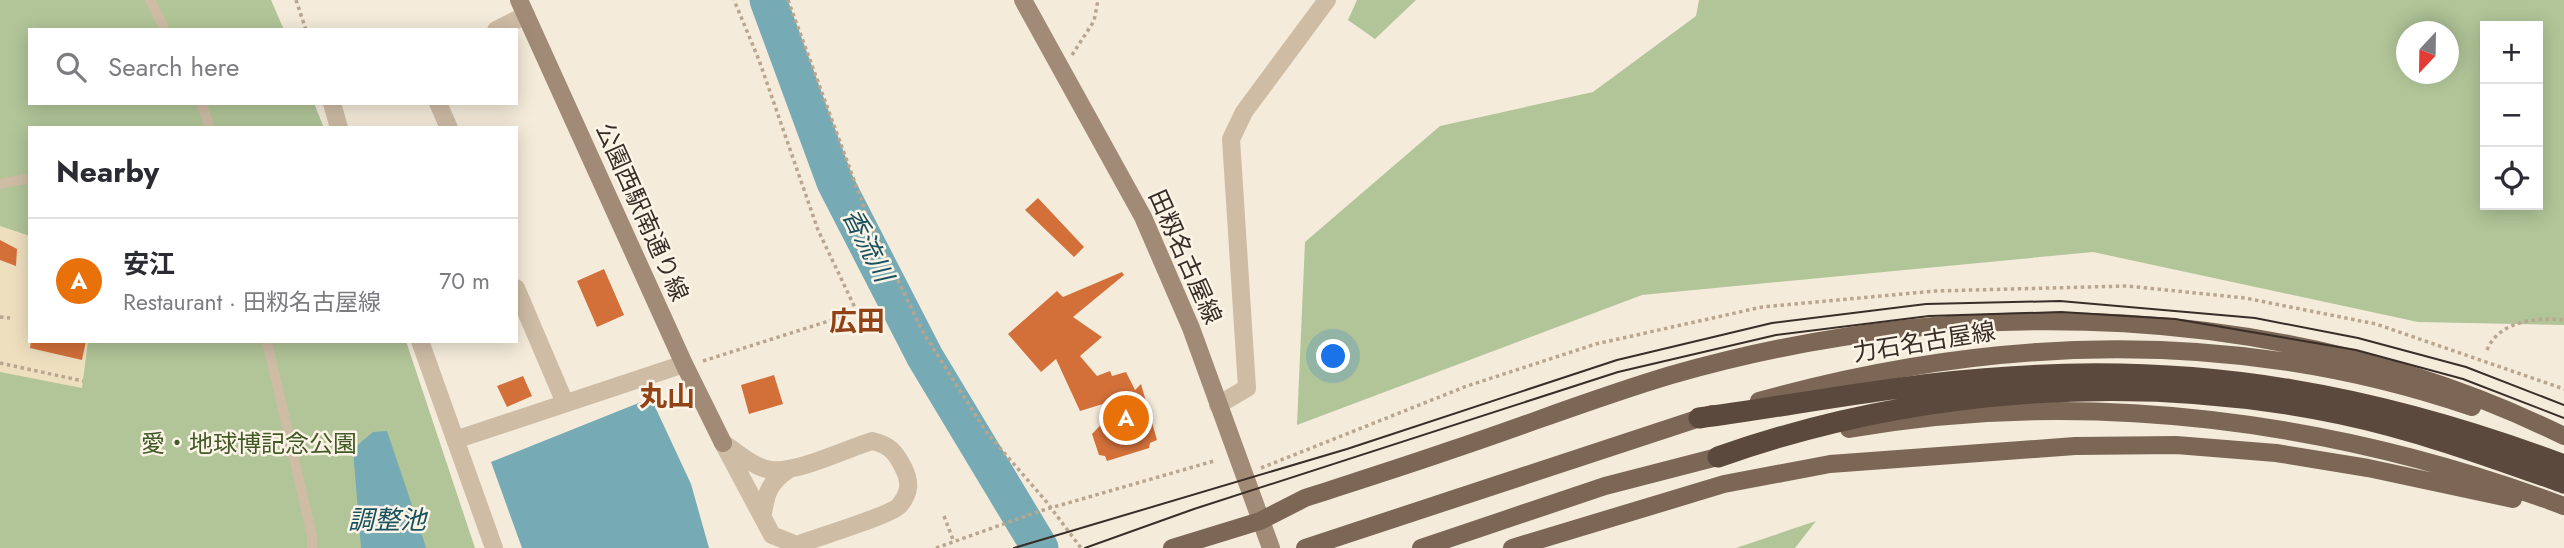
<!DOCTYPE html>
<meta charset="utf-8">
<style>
body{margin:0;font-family:Jost,"Noto Sans JP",sans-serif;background:#f2f2f3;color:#2b2b33}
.controls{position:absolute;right:21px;top:21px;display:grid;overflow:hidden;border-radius:0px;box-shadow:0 4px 18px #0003}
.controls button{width:63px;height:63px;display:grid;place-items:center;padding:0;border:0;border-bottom:2px solid #e1e1e2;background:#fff;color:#2b2b33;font:35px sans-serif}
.compass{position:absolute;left:2396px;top:21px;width:63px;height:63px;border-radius:50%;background:#fff;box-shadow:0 4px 18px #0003;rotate:202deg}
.you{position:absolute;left:1334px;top:357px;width:24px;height:24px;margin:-18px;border:5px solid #fff;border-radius:50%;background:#1a73e8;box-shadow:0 0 0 10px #1a73e833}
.badge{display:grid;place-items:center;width:46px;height:46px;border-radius:50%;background:#d93025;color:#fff;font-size:23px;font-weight:700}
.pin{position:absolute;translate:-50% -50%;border:4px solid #fff;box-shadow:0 2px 7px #0006}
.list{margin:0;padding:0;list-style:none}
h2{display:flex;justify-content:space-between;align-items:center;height:91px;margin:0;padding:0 28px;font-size:30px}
h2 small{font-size:23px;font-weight:400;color:#7c7c81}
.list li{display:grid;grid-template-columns:46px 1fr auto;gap:21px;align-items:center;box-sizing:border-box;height:126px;padding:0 28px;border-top:2px solid #e1e1e2}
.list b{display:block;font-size:26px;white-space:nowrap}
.list p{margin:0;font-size:23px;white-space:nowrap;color:#7c7c81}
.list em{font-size:23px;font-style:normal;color:#7c7c81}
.icon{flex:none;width:38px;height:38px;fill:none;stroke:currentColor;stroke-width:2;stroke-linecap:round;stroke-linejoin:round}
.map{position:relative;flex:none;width:2564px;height:548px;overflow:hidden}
.search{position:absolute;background:#fff;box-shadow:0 4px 18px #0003;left:28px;top:28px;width:490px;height:77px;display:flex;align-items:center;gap:18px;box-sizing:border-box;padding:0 24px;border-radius:0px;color:#7c7c81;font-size:26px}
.panel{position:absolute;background:#fff;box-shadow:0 4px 18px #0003;left:28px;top:126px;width:490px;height:217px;border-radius:0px}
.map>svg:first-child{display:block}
.green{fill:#b1c598;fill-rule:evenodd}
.plaza{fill:#eedfbf}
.water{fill:#76abb5}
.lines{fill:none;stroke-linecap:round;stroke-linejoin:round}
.river{stroke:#76abb5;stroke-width:37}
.building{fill:#d3703a}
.path{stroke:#baa68f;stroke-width:3.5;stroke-dasharray:3.5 3.5;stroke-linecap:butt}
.lane{stroke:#cebca5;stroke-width:10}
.street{stroke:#cebca5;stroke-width:18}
.secondary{stroke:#a28b76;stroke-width:18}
.primary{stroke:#7c6756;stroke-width:18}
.highway{stroke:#5b493d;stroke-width:21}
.tram{stroke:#392e27;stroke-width:2}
.labels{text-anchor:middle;stroke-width:5;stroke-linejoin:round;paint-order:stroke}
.street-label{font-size:24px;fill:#392e27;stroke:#fbf4e7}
.park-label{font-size:24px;fill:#425a28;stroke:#fbf4e7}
.water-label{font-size:26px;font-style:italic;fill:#18525f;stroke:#fbf4e7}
.quarter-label{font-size:28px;font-weight:bold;fill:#914217;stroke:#fbf4e7}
</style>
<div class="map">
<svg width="2564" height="548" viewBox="0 0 2564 548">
<rect width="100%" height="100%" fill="#f4ebda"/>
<!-- green -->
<path class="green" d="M0 0H271L284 30H30V103H314L324 128H30V341H406L475 548H0Z
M1357 0H1416L1375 39 1348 20Z
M1699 0H2564V325L2418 322 2093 252 1642 295 1297 425 1305 242 1440 126 1593 92 1696 16ZM2485 26H2538V205H2485ZM2406 32H2448V74H2406Z
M1816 521 1795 548H1736Z"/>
<!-- plaza -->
<path class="plaza" d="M0 226 30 236V341H88L82 388 0 372Z"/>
<!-- water -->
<path class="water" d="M651 398 691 484 709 548H522L491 462Z
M387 431 423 538 426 548H361L353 449 373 432Z"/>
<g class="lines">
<!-- river -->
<path class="river" d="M768 0 835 182 925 357 1040 548"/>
</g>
<!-- building -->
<path class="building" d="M1038 198 1084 247 1074 257 1025 210Z
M0 240 17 249 16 266 0 260Z
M604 269 624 315 597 327 577 281Z
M1122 272 1124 275 1073 317 1102 337 1080 356 1097 376 1110 371 1112 376 1126 372 1135 390 1141 384 1157 440 1150 443 1149 448 1107 461 1105 456 1099 455 1092 434 1129 396 1080 411 1056 359 1041 372 1008 334 1057 291 1063 297Z
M31 341H86L82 360 30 348Z
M774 375 783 404 749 414 741 385Z
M523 376 532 396 507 407 497 386Z"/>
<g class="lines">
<!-- path -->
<path class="path" d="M296 0 306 30
M788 0 869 221 924 334 987 433 1045 500 1081 548
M1072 55 1094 21 1098 0
M0 317 10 318
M2487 350C2499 321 2536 317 2564 320
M703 361 857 312 818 230 759 60 734 0
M0 363 83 381
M1261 468 1467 386 1596 344 1762 307 1935 291 2127 286 2245 298 2376 324 2564 389
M944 516 954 542
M936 548 1040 511 1214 461"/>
<!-- lane -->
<path class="lane" d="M150 0 165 30
M201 103 210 128
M0 184 30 178
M267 341 312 536V548"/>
<!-- street -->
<path class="street" d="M496 30 526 15
M332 103 339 128
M438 103 449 128
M516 288 565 403
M420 341 494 548
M1218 405 1247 388 1231 139 1244 112 1327 0
M458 439 684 364
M872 441C889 445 895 451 903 467 911 482 910 493 899 506 889 516 815 538 797 545L772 535 723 443C737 452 754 468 771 470 797 473 846 449 872 441Z
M763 514C766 492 770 482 789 469"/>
<!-- secondary -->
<path class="secondary" d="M519 0 684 364 723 443
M1023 0 1143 217 1191 328 1271 548"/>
<!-- primary -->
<path class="primary" d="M1759 401C1994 335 2238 327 2472 407
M1849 429C2088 387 2337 421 2564 506
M1172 548 1260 521 1305 498C1354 482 1405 466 1454 449 1526 425 1597 397 1671 375 1964 291 2288 301 2564 436
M1305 548 1712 414
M1421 548 1605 486 1729 454
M1512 548 1724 484 1830 464 2075 446 2176 445 2276 453 2368 468 2513 499"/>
<!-- highway -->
<path class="highway" d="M1699 418C1802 404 1905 383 2009 377 2206 363 2380 396 2564 465
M1718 457C1913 388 2137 371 2341 414 2417 430 2491 457 2564 483"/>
<!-- tram -->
<path class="tram" d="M1014 548 1347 449 1617 360 1772 323 1926 304 2060 301 2255 318 2358 338 2466 367 2564 405
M1085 548 1194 509 1618 372 1776 335 1929 316 2061 312 2175 319 2356 350 2463 379 2564 418"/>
</g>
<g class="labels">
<!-- street labels -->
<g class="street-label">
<text transform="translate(642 212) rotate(66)" y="8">公園西駅南通り線</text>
<text transform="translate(1185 257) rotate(66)" y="8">田籾名古屋線</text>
<text transform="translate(1924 342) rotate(-9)" y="8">力石名古屋線</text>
</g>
<!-- park labels -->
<g class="park-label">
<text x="249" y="452">愛・地球博記念公園</text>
</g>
<!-- water labels -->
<g class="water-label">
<text transform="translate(868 245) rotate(63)" y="9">香流川</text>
<text x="387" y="529">調整池</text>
</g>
<!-- quarter labels -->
<g class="quarter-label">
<text x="857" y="331">広田</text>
<text x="667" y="406">丸山</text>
</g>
</g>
</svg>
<div class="controls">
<button>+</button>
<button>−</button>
<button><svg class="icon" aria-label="locate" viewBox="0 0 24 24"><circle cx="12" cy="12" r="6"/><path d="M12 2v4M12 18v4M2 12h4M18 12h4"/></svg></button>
</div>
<svg class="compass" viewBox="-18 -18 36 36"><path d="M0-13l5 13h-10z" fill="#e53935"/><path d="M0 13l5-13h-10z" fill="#7c7c81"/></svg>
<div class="you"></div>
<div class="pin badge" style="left:1126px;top:418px;background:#e8710a">A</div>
<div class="search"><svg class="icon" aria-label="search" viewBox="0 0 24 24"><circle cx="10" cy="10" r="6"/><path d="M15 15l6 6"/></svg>Search here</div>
<section class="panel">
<h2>Nearby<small></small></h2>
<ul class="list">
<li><span class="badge" style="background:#e8710a">A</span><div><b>安江</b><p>Restaurant · 田籾名古屋線</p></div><em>70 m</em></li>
</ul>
</section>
</div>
